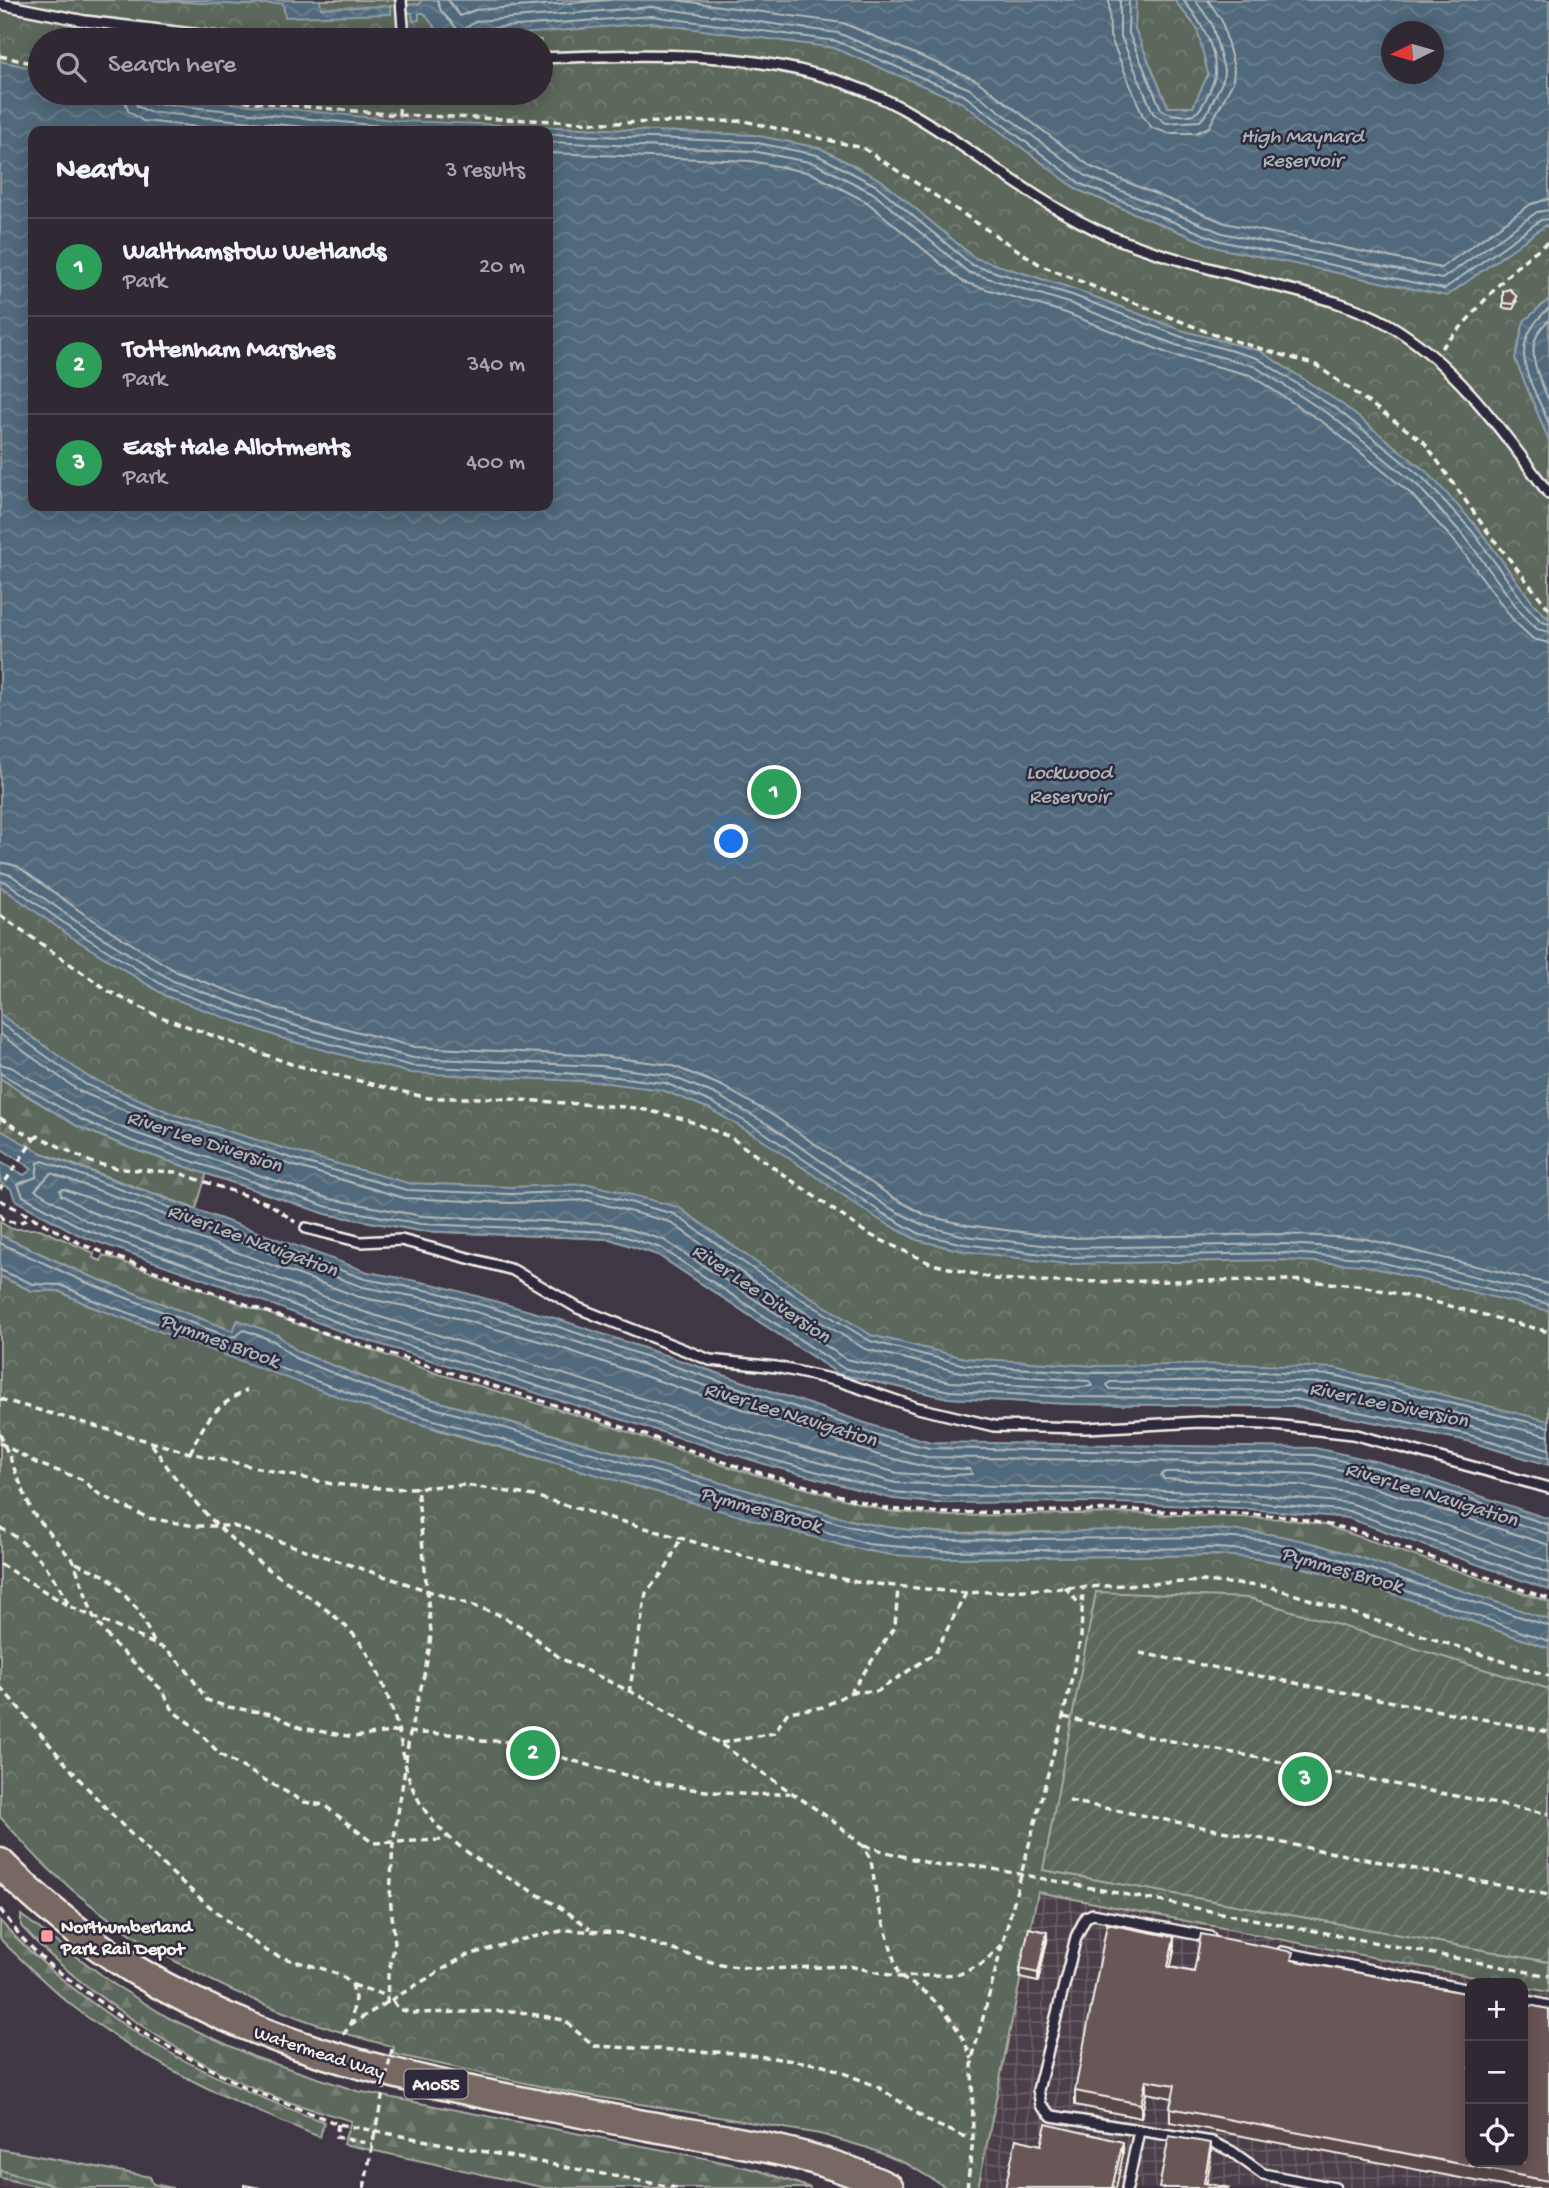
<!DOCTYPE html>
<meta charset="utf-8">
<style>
body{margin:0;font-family:"Gochi Hand",sans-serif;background:#3c3540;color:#f1f3f6}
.controls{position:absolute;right:21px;bottom:21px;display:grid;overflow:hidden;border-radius:14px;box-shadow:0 4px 18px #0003}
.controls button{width:63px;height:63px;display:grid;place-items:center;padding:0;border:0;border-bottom:2px solid #4b454f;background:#302934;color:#f1f3f6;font:35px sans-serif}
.compass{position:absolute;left:1381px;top:21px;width:63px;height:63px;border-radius:50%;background:#302934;box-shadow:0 4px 18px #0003;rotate:265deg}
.you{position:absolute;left:732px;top:842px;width:24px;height:24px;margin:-18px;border:5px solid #fff;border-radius:50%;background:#1a73e8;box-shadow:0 0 0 10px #1a73e833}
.badge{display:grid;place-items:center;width:46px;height:46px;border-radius:50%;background:#ff9aa2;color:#fff;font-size:23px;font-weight:700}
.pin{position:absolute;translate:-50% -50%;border:4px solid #fff;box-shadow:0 2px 7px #0006}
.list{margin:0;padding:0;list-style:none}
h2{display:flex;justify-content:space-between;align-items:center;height:91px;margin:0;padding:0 28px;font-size:30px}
h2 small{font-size:23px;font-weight:400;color:#a8a6ac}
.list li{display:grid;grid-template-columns:46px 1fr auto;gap:21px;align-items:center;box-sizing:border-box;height:98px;padding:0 28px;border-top:2px solid #4b454f}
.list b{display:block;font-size:26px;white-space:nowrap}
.list p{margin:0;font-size:23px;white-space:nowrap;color:#a8a6ac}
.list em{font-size:23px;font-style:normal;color:#a8a6ac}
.icon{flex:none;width:38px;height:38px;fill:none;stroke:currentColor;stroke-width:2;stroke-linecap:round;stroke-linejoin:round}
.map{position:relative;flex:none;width:1549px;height:2188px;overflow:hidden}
.search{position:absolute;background:#302934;box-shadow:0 4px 18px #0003;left:28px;top:28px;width:525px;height:77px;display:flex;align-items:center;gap:18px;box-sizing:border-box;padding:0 24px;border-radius:38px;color:#a8a6ac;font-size:26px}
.panel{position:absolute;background:#302934;box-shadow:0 4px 18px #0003;left:28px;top:126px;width:525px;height:385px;border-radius:14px}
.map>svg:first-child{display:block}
.built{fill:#4c404a}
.industrial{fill:url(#industrial-grid)}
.grass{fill:url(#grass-tufts);stroke:#a8aca2;stroke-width:2}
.forest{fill:url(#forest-firs);stroke:#a8aca2;stroke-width:2}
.park{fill:url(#park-crowns);stroke:#a8aca2;stroke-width:2;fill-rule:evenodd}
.garden{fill:url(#garden-furrows);stroke:#a8aca2;stroke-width:2}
.water{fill:url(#water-waves);stroke:#929fa7;stroke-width:2;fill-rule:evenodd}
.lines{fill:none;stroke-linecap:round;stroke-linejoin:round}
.shore{stroke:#b3bbbc;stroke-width:2}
.lane-casing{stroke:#f4f1e8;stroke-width:14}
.primary-casing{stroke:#f4f1e8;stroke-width:33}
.path{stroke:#f4f1e8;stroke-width:3.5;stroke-dasharray:7 5;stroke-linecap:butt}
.lane{stroke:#2f2a3d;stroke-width:9}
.primary{stroke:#776864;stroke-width:28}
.path-bridge{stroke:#f4f1e8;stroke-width:3.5;stroke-dasharray:7 5;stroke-linecap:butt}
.wall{fill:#5a4a4b;stroke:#f4f1e8;stroke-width:2}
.shaded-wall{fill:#4a3c3d;stroke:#f4f1e8;stroke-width:2}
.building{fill:#695657;stroke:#f4f1e8;stroke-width:2}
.poi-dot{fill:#ff9aa2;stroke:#2f2a3d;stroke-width:2.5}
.labels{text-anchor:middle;stroke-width:5;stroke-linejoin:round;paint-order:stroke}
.shield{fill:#2f2a3d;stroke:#b9b5b5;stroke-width:2}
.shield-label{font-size:18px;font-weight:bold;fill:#f4f1e8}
.poi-label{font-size:19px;font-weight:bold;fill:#f4f1e8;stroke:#2f2a3d;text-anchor:start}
.street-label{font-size:19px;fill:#f4f1e8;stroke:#2f2a3d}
.water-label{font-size:21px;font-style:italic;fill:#abb4b7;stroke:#2f2a3d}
</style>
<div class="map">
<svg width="1549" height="2188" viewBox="0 0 1549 2188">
<defs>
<pattern id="industrial-grid" width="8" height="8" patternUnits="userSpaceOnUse" patternTransform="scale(1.75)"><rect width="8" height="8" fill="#4c404a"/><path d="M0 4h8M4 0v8" fill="none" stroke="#665c64"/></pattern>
<pattern id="grass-tufts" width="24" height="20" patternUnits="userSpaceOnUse" patternTransform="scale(1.75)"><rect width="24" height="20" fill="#5c675c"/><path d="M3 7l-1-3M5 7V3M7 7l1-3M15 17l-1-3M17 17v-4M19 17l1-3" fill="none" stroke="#747d73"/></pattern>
<pattern id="forest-firs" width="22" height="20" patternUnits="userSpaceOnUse" patternTransform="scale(1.75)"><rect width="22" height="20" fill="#5c675c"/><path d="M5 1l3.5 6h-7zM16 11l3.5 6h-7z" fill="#747d73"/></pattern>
<pattern id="park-crowns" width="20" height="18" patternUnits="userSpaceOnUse" patternTransform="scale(1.75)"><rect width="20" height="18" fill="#5c675c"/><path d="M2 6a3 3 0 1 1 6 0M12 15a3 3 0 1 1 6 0" fill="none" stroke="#747d73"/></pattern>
<pattern id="garden-furrows" width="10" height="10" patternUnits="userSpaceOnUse" patternTransform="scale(1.75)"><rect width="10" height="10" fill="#5c675c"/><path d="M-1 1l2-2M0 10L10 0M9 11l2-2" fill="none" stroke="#747d73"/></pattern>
<pattern id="water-waves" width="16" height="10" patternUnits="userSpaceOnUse" patternTransform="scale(1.75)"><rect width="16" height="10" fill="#51697b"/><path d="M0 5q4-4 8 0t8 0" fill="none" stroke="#6b7f8e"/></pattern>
</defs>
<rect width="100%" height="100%" fill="#403745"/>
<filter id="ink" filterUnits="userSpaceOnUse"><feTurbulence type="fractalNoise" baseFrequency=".0143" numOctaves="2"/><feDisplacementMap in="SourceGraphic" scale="14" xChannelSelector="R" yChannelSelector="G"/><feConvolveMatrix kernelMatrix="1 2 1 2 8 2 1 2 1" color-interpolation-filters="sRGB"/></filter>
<g filter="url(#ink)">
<!-- built -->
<path class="built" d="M0 2178 25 2183 45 2188H0Z"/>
<!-- industrial -->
<path class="industrial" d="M1038 1892 1505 1983H1470V2162H1523V1987L1549 1992V2188H978Z"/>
<!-- grass -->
<path class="grass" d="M0 2170 62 2188H45L0 2178Z"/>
<!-- forest -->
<path class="forest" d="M0 1078C66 1125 130 1148 207 1172L196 1209 36 1151 0 1130Z
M0 1222 12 1229H40L94 1253 93 1258 101 1261 103 1255 436 1373 593 1420 732 1468 887 1511 945 1516 1131 1513 1286 1519 1325 1525 1549 1602V1620L1319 1545 1240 1531 947 1533 895 1529 850 1520 391 1388 298 1352 277 1335 238 1320 233 1331 87 1275 0 1235Z
M21 1915 115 1985 169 2018 254 2057 357 2091 700 2157 757 2170 811 2188H546L343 2144 351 2121C330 2114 309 2109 289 2102 201 2071 84 1995 21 1926Z
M0 1921C92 2019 199 2076 324 2122L320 2137C232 2102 145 2063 70 2004 47 1985 25 1963 3 1942L0 1938Z
M0 2149 150 2177 153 2184 173 2188H62L0 2170Z"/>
<!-- park -->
<path class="park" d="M0 0H1549V1465L1464 1440 1293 1406 1071 1404 949 1398 839 1374 658 1255 610 1239 420 1231 326 1214 130 1148 77 1126 0 1078ZM1392 32H1434V74H1392ZM40 40H541V93H40ZM33 131H548V506H33Z
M0 1276 32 1291H59L90 1306 439 1430 866 1551 946 1558 1218 1555C1325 1560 1446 1615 1549 1648V1689L1249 1598 1043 1870 1549 1962V1992L1523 1987V1983H1505L1038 1892 978 2188H947L907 2164 868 2148 820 2134 562 2091 393 2054 394 2047C269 2015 147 1960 51 1871 33 1855 17 1835 0 1817Z"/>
<!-- garden -->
<path class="garden" d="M1096 1592 1249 1598 1549 1689V1962L1043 1870Z"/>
<!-- water -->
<path class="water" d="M142 0H320L321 8 391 6V14L285 17 283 3 245 5Z
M422 0H1136L1135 29 1168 107H1193L1208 74 1197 28 1174 0H1549V229L1546 225 1447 296 1218 248 1078 190 961 102 834 48 651 23 450 40 441 36 424 13H419V20L413 21 412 13H405V5L420 4ZM1392 32H1434V74H1392Z
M0 61 40 70V93H136L403 121 754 135 820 148 881 180 975 258 1074 289 1181 330 1260 351 1342 404 1428 473 1478 528 1533 603 1549 619V1311L1363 1265 1284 1260 1066 1264 963 1251 917 1240 878 1219 761 1139 710 1109 662 1090 600 1082 410 1073 287 1040 166 996 70 936 0 886ZM33 131H548V506H33Z
M1549 299V441L1515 359 1524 321Z
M0 1014 88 1077 173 1114 309 1156 408 1183 511 1187 589 1184 678 1207 760 1265 871 1335 965 1358 1096 1366 1241 1364 1335 1368 1549 1421V1465L1464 1440 1293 1406 1071 1404 949 1398 839 1374 658 1255 610 1239 420 1231 326 1214 130 1148 77 1126 0 1078Z
M0 1130 45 1155 368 1272 437 1285 558 1319 886 1430 931 1442 1315 1448 1379 1462 1549 1519V1590L1348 1518 1239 1508 1093 1502 935 1503 893 1499 771 1466 350 1335 232 1289 81 1236 15 1200 11 1189 0 1182V1162L24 1175 32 1169 0 1148Z
M0 1235 87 1275 233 1331 238 1320 278 1335 298 1352 391 1388 850 1520C979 1550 1113 1520 1243 1531 1295 1535 1343 1552 1392 1568 1444 1585 1497 1602 1549 1620V1648C1446 1615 1325 1560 1218 1555L946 1558 891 1555 844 1546 383 1413 90 1306 59 1291H32L0 1276Z"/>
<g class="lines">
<!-- shore -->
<path class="shore" d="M437 0 441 11 460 32 476 21 652 7 838 33 970 89 1086 176 1222 233 1442 279 1537 212 1549 210
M448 0 460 16 475 10 610 0
M676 0 843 23 976 80 1091 167 1225 223 1441 268 1531 204 1549 199
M1109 0 1110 36 1143 116 1152 128 1169 133H1196L1209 127 1233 82 1234 68 1222 21 1208 0
M1120 0V34L1153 113 1166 123 1200 121 1207 113 1223 80 1224 70 1212 24 1195 0
M1129 0 1128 31 1161 109C1167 115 1189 118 1197 112 1203 108 1215 81 1215 73 1216 46 1200 20 1183 0
M470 40 472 33 477 29 652 16 836 41 965 96 1081 184 1220 241 1444 289 1541 220 1549 219
M123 93 128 111 143 121 239 131
M133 93 137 106 149 112 347 131
M142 93 144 100 151 103 402 128 491 131
M548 134 753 142 817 155 877 186 972 265 1072 295 1179 336 1257 358 1338 410 1423 478 1473 532 1527 607 1542 622 1549 624
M548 142 752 151 814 163 873 193 968 272 1069 303 1176 345 1254 366 1333 417 1417 485 1466 538 1521 613 1537 629 1549 632
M548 153 751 161 811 173 867 202 963 282 1066 313 1172 355 1250 375 1327 425 1410 493 1458 545 1514 621 1533 639 1549 643
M1549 308C1504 348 1530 378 1549 424
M1549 320C1521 344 1537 372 1549 401
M0 862 17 866 84 914 177 972 295 1015 415 1047 602 1056 671 1065 722 1086 774 1116 892 1197 927 1216 967 1225 1067 1238 1285 1234 1366 1239 1549 1284
M0 872 11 875 79 923 173 981 292 1025 413 1058 601 1066 668 1075 717 1095 769 1125 886 1206 923 1225 965 1236 1067 1248 1285 1244 1365 1249 1549 1295
M0 881 6 882 74 930 169 989 290 1033 412 1066 600 1075 665 1083 713 1103 765 1133 882 1213 920 1234 964 1244 1066 1257 1284 1253 1364 1258 1549 1304
M0 1023 85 1084 171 1120 307 1163 407 1190 511 1194 588 1191 674 1214 756 1271 870 1341 965 1365 1096 1373 1241 1371 1334 1375 1549 1427
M0 1034 79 1091 169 1129 404 1198 511 1203 587 1200 670 1222 751 1279 865 1349 964 1373 1089 1381 1093 1386 1072 1388 951 1382 846 1359 664 1240 611 1224 422 1216 330 1199 135 1133 84 1112 11 1067 0 1064
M0 1073 80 1119 132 1141 328 1207 421 1224 610 1232 661 1248 843 1368 950 1391 1071 1397 1295 1399 1466 1434 1549 1458
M64 1189 359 1297 431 1311 550 1344 878 1455 926 1467 970 1469 972 1474 936 1476 898 1473 778 1441 358 1310 241 1264 91 1212 61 1195 60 1190Z
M0 1243 85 1282 229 1337 236 1336 244 1330 274 1341 295 1358 389 1395 848 1526 894 1536 946 1540 1218 1537 1263 1540 1317 1552 1549 1626
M0 1270 33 1284 61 1285 93 1300 385 1406 868 1544 946 1551 1217 1548C1327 1553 1444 1607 1549 1641
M1549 1436 1333 1383 1241 1380 1110 1382 1107 1385 1110 1389 1296 1391 1468 1425 1549 1449
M1549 1525 1377 1468 1314 1455 929 1448 884 1437 556 1326 436 1292 365 1279 43 1161 38 1163 36 1177 18 1184 23 1196 84 1229 235 1282 352 1328 773 1460 894 1492 935 1496 1093 1495 1240 1501 1349 1511 1549 1583
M1549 1534 1375 1477 1313 1464 927 1457 881 1445 553 1334 434 1300 363 1287 51 1173 35 1190 87 1221 238 1274 354 1320 775 1451 896 1483 1240 1493 1350 1503 1549 1573
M1549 1545 1372 1487 1312 1474 1237 1471 1165 1472 1161 1475 1164 1479 1298 1485 1353 1493 1549 1562"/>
<!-- lane casing -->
<g class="lane-casing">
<path id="lane" d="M401 0 404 40
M0 4 85 21 243 40
M541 58C671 53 804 47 919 118 982 156 1042 207 1110 236 1165 258 1223 272 1280 287 1316 296 1356 306 1388 324 1455 363 1504 433 1549 494
M306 1228 361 1242 401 1240 513 1270 578 1308 710 1360 776 1367 839 1381 918 1408 994 1426 1087 1428 1200 1422 1265 1424 1353 1434 1549 1488
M1210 1937 1093 1914 1086 1917 1076 1937 1038 2090 1041 2105 1052 2116 1212 2142 1231 2151 1263 2174 1335 2188
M1282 1952 1470 1990
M1523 2000 1549 2006
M1127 2188 1139 2131"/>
</g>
<!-- primary casing -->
<g class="primary-casing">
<path id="primary" d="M0 1863C182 2048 407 2079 649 2126 730 2141 815 2151 889 2188"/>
</g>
<!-- path -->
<path class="path" d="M0 56 40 65
M196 93 244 101 399 115 606 123 744 121 863 148 1042 266 1215 335 1316 365 1424 442 1487 531 1549 609
M399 115 400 93
M1441 348C1477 313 1506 268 1549 242
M0 915 110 992 156 1015 291 1064 428 1098H494L637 1108 684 1119 730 1137 868 1234 932 1264 996 1279 1061 1282 1291 1280 1357 1285 1435 1302 1549 1332
M0 1118 34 1139 0 1189
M34 1139 38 1136 93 1163 122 1169 176 1172 270 1204 295 1222
M0 1200 83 1245 333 1336 593 1417 733 1465 862 1502 888 1509 945 1513 1131 1510 1286 1516 1353 1530 1549 1599
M0 1214 3 1220 18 1223 31 1218
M0 1399 190 1453 332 1484 391 1489 465 1485 534 1496 767 1563 856 1582 966 1593 1204 1581 1271 1587 1549 1676
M0 1434 32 1512 74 1562 94 1618 112 1642 162 1690 174 1712 192 1725 221 1755 304 1802 324 1805 373 1843 440 1840 448 1836
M0 1443 36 1463 81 1479 99 1494 148 1518 195 1526H233L495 1613 520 1626 560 1658 648 1700 719 1743 829 1818 863 1846 871 1860 877 1900 899 1977C936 1994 957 2022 972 2059
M152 1444C178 1486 216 1528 255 1559 288 1585 332 1607 359 1641 378 1665 391 1703 399 1733 404 1756 406 1778 418 1799 454 1864 536 1884 590 1929
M190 1453C206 1419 213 1408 247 1390
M0 1528C30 1541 57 1577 69 1606L166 1649 185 1668 207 1700 228 1707 272 1714 301 1728 354 1737 398 1731
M76 1563 108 1577 138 1610 155 1644
M0 1564 67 1605
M1065 1587 1081 1606
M1140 1653 1549 1732
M0 1687C32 1721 59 1758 91 1792 142 1848 199 1900 259 1946 286 1966 327 1962 352 1984L355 1998 351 2024
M851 1692 878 1691 935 1653 966 1593
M629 1693 646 1593 667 1567 681 1537
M1064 1717 1125 1732 1549 1814
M409 1732C426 1734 444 1733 462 1735 469 1735 475 1740 482 1741 489 1742 497 1740 503 1741 598 1766 690 1802 790 1793
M721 1743 774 1733 788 1712 823 1707 851 1692 895 1626 898 1588
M406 1761C410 1717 428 1675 431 1632L417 1487
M1069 1801 1549 1895
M864 1846 940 1866 972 1865 1549 1976
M0 1909 21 1937 47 1963 139 2031 244 2087 338 2124 677 2188
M353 1985 388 1996
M393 2001 399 2009 412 2013 515 2011 564 2020 593 2046 736 2053 824 2065 878 2087 932 2123 973 2140
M387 2004 388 1975 395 1943 390 1897 393 1844 405 1769
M343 2035 351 2024 465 1956 519 1940 566 1930 620 1933 721 1965 760 1969 849 1966 899 1977 960 1974 982 1964 1003 1944
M338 2124 336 2137 372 2144
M364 2188 374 2137
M967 2188 973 2140 972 2059 1063 1717 1081 1637 1083 1586"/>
<!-- lane -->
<use href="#lane" class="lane"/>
<!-- primary -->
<use href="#primary" class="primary"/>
<!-- path-bridge -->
<path class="path-bridge" d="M374 2137 392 2049"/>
</g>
<!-- wall -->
<path class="wall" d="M1503 291 1517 301 1513 309 1503 308Z
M1047 1941 1038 1982 1020 1978V1969Z
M1174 1951 1170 1967 1194 1972 1293 1960 1549 2009V2188H1512L1170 2122V2108L1172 2098 1146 2093 1141 2118 1075 2105V2091Z"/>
<!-- shaded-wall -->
<path class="shaded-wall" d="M1047 1932V1941L1038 1982V1973Z
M1174 1937V1951L1168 1981V1967Z
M1146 2080V2093L1141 2118V2104Z
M1123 2142V2155L1116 2188H1112Z
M1211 2143V2157L1206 2188 1204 2183Z"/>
<!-- building -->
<path class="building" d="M1510 289 1517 297 1513 304 1503 303V291Z
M1107 1924 1174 1937 1168 1967 1194 1972 1201 1934 1293 1952 1291 1960 1470 1994V2162H1523V2004L1549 2009V2181L1170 2108 1175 2085 1146 2080 1141 2104 1075 2091Z
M1029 1928 1047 1932 1038 1973 1020 1969Z
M1046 2124 1123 2142 1112 2188H1005L1016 2139 1041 2145Z
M1169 2136 1211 2143 1204 2183 1230 2188H1159Z
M244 2185 260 2188H244Z"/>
</g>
<!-- markers -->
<rect class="poi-dot" x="40" y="1929" width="14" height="14" rx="3.5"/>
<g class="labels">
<!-- shield labels -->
<rect class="shield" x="404.5" y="2069.5" width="63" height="29" rx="5"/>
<g class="shield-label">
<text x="436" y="2090">A1055</text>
</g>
<!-- poi labels -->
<g class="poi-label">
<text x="61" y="1932">Northumberland<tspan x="61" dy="22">Park Rail Depot</tspan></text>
</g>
<!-- street labels -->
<g class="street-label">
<text transform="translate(320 2051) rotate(18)" y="7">Watermead Way</text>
</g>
<!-- water labels -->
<g class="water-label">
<text x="1302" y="142">High Maynard<tspan x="1302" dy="24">Reservoir</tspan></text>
<text x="1069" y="778">Lockwood<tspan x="1069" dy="24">Reservoir</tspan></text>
<text transform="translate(205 1140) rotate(18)" y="7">River Lee Diversion</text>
<text transform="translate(253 1239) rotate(20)" y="7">River Lee Navigation</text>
<text transform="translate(762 1292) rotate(34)" y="7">River Lee Diversion</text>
<text transform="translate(220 1339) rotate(20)" y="7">Pymmes Brook</text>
<text transform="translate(1389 1403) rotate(12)" y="7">River Lee Diversion</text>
<text transform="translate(791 1413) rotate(17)" y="7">River Lee Navigation</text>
<text transform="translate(1432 1493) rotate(17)" y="7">River Lee Navigation</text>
<text transform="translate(761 1508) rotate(16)" y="7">Pymmes Brook</text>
<text transform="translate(1342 1568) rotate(16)" y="7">Pymmes Brook</text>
</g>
</g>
</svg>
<div class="controls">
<button>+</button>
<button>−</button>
<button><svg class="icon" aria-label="locate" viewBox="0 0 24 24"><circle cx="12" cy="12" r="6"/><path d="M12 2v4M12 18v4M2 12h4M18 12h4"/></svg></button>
</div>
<svg class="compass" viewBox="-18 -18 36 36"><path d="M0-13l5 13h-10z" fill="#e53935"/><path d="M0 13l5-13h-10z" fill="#a8a6ac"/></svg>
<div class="you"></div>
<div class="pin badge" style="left:774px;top:792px;background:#2e9e5b">1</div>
<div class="pin badge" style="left:533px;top:1753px;background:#2e9e5b">2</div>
<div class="pin badge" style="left:1305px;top:1779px;background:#2e9e5b">3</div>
<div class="search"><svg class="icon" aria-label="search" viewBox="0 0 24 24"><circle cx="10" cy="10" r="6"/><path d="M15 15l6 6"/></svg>Search here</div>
<section class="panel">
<h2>Nearby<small>3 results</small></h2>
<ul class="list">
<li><span class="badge" style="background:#2e9e5b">1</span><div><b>Walthamstow Wetlands</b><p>Park</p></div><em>20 m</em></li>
<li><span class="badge" style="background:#2e9e5b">2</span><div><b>Tottenham Marshes</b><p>Park</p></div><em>340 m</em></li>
<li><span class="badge" style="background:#2e9e5b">3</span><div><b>East Hale Allotments</b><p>Park</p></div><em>400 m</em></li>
</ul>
</section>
</div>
